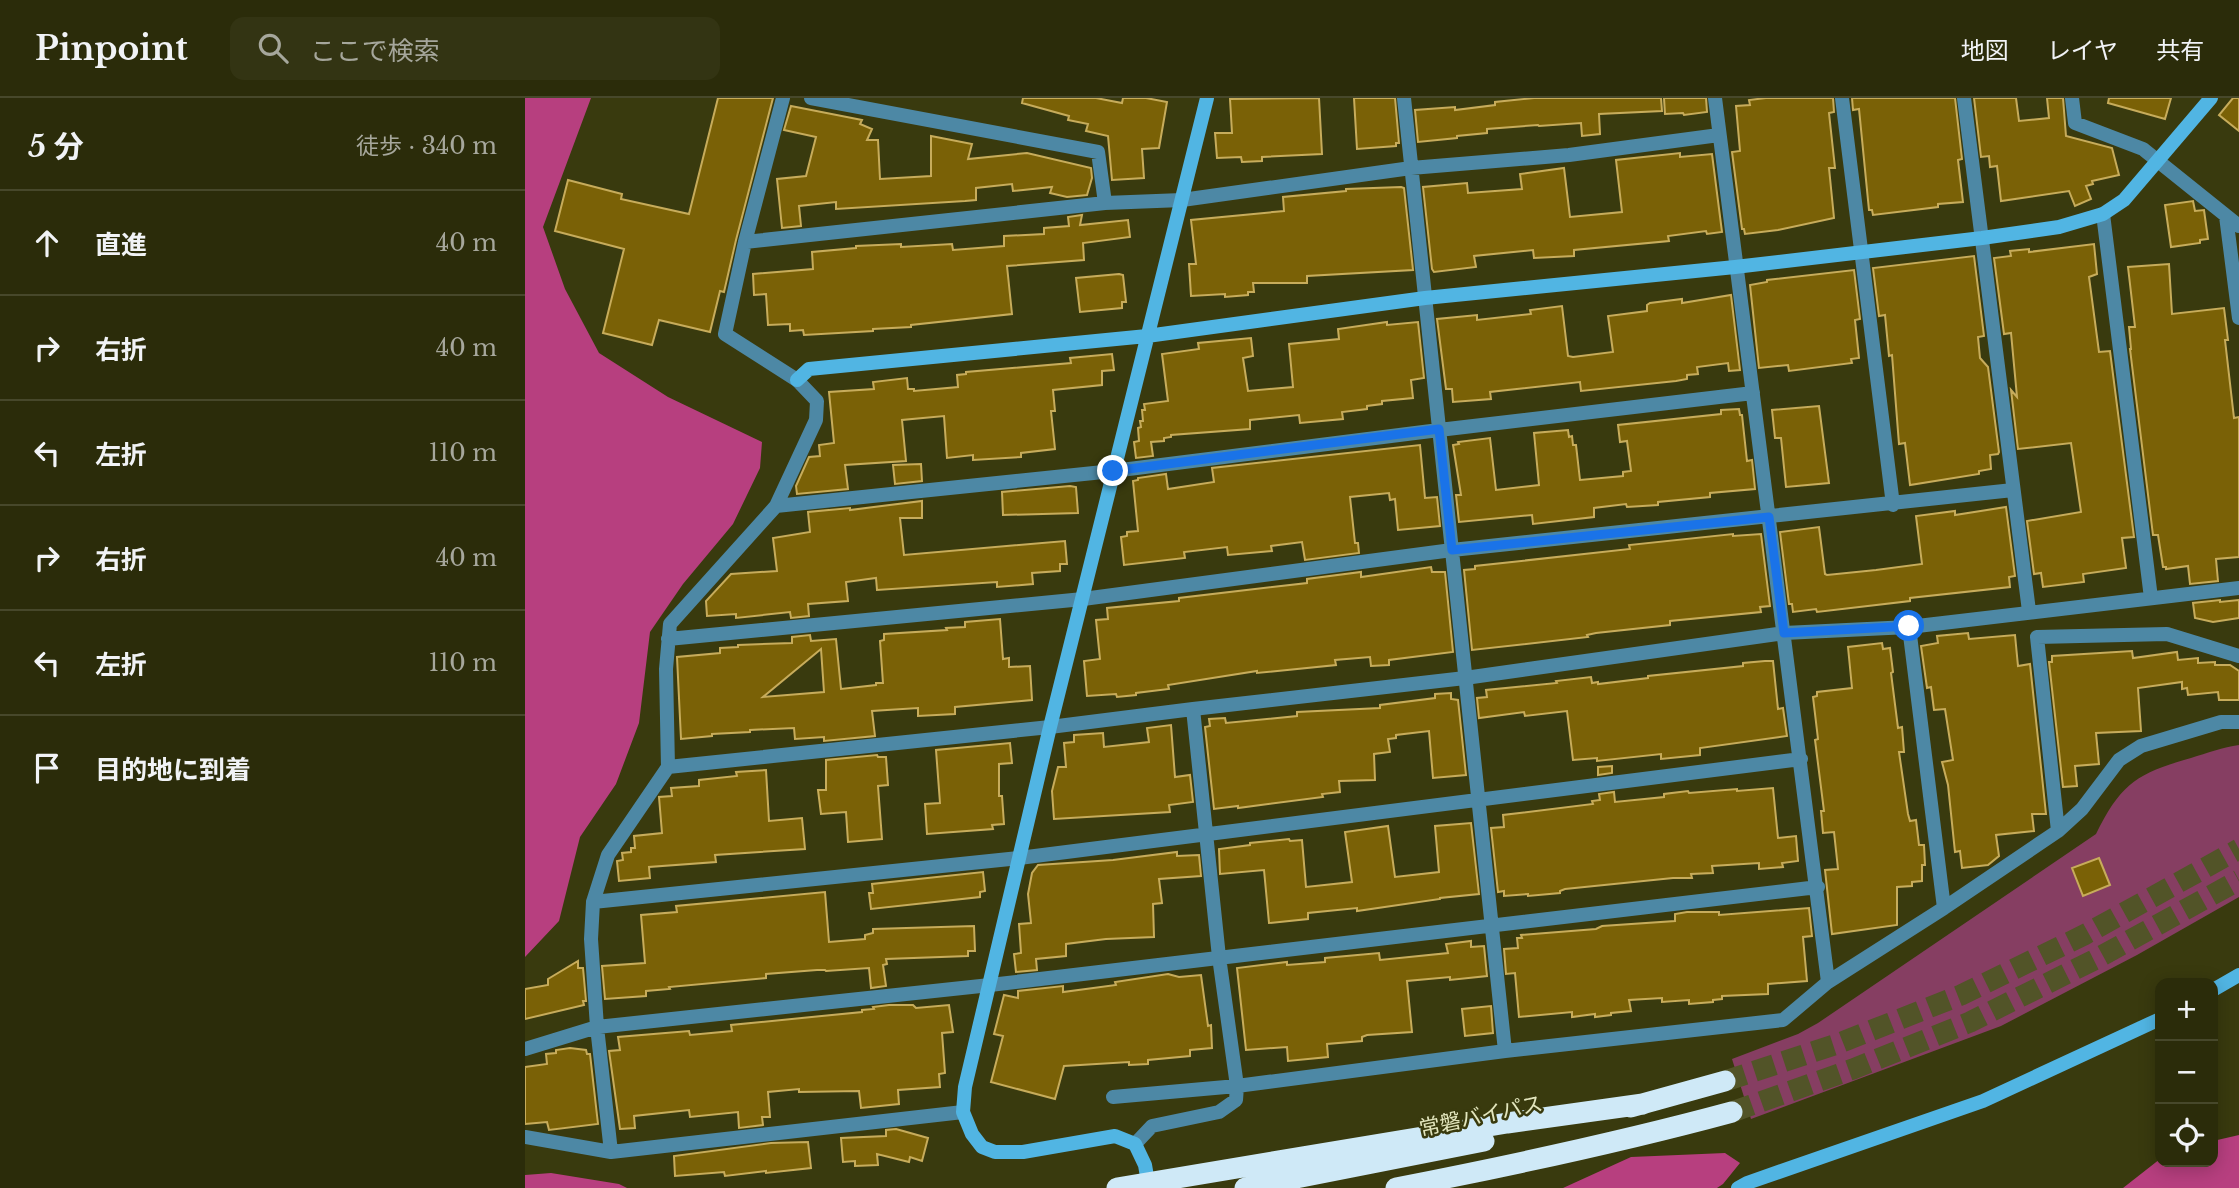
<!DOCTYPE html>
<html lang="ja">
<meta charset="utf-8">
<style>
body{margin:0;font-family:"Libre Baskerville","Noto Sans JP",serif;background:#333413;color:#f1f3f6}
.controls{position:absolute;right:21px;bottom:21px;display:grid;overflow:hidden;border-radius:14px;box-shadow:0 4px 18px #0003}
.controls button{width:63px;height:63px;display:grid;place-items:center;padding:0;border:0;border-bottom:2px solid #47482b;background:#2b2c0a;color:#f1f3f6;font:35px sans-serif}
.stop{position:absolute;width:21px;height:21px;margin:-16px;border:5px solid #1a73e8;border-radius:50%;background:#fff}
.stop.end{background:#1a73e8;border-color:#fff;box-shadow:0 2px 7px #0008}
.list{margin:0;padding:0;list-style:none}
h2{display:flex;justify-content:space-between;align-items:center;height:91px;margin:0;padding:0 28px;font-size:30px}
h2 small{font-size:23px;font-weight:400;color:#a6a79c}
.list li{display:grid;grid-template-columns:46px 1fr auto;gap:21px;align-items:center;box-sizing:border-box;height:105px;padding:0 28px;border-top:2px solid #47482b}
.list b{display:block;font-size:26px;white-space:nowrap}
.list em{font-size:23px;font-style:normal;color:#a6a79c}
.icon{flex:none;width:38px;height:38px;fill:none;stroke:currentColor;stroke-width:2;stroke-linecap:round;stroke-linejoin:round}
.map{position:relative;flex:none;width:1714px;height:1090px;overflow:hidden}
header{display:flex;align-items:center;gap:42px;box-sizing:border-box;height:98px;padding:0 35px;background:#2b2c0a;border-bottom:2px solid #47482b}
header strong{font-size:33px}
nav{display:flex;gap:38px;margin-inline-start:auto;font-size:24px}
.search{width:490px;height:63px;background:#333413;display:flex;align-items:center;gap:18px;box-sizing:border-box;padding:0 24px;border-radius:14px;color:#a6a79c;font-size:26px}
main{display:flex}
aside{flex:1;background:#2b2c0a}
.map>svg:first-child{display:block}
.green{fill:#863e62}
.forest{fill:#b73f7f}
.building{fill:#7a6106;stroke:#c7ac5b;stroke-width:2;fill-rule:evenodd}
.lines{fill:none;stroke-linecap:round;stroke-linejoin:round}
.highway-tunnel{stroke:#525428;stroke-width:21;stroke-dasharray:21 10;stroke-linecap:butt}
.street{stroke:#4d88a5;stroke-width:14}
.secondary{stroke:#51b5e3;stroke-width:14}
.highway{stroke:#cfe9f7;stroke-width:21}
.route{stroke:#1a73e8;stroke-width:9}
.labels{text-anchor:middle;stroke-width:5;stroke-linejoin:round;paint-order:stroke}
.street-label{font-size:21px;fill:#e3e6be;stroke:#393a0e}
</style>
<header>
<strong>Pinpoint</strong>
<div class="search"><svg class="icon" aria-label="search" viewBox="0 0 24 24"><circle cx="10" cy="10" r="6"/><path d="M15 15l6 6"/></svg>ここで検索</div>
<nav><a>地図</a><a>レイヤ</a><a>共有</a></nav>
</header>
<main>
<aside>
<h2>5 分<small>徒歩 · 340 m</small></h2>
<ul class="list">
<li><svg class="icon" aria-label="ahead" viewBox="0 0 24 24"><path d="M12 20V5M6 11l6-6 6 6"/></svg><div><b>直進</b></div><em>40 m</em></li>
<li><svg class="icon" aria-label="right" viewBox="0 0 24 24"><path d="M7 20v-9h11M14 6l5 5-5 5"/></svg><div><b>右折</b></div><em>40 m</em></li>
<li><svg class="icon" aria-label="left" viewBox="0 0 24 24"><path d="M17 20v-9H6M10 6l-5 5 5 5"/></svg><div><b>左折</b></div><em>110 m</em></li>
<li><svg class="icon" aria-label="right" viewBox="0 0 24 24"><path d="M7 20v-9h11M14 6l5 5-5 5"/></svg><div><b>右折</b></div><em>40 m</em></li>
<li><svg class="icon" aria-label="left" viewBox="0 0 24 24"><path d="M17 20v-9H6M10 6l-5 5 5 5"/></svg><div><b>左折</b></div><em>110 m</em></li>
<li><svg class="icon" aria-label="arrive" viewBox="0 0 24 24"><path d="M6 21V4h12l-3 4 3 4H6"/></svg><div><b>目的地に到着</b></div></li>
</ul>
</aside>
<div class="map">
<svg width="1714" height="1090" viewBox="0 0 1714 1090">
<rect width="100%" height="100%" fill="#393a0e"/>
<!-- green -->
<path class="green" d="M1714 647V799L1612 857 1476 928 1226 1021 1207 961 1273 936 1293 925 1571 736C1596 685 1613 675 1666 660 1682 655 1698 649 1714 647Z"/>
<!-- forest -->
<path class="forest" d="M0 0H66L18 129 40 191 74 255 143 299 237 344 235 370 208 426 158 486 125 534 114 625 91 686 55 739 34 823 0 859Z
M1714 1037V1090H1598L1635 1061V1064H1688V1043Z
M1200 1055 1215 1065 1198 1086 1192 1090H1038L1106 1059Z
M26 1075 94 1086 102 1090H0V1077Z"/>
<!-- building -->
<path class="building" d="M193 0H248L211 142 199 194 195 193 185 234 134 222 127 247 78 235 99 151 30 133 43 82 97 96 96 101 164 116Z
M498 0H571L597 5 598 0H621L642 4 634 50 617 51 619 80 587 82 583 38 561 33 563 26 543 22 544 18 497 5Z
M794 0 797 56 737 59V63L717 64 716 59 692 60 690 35H707L705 1Z
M829 0H870L874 45H871V48L832 51Z
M1009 0H1136L1137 13 1074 16 1075 36 1057 38 1056 25 1014 28 1013 27 962 31V35L932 38V40L893 44 890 12 930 9V12L970 7V4Z
M1139 0H1181L1182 14 1159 17 1158 15 1140 16Z
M1241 0H1308L1309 14 1304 15 1310 70H1304L1309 120 1253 132 1220 136 1219 131H1217L1207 54 1215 53 1211 8 1225 7 1224 2Z
M1327 0H1430L1437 61 1433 62 1438 104 1413 106V109L1348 117 1347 112H1344L1334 11 1328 12Z
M1449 0H1491L1494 23 1524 20 1522 0H1538L1541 38 1587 50 1594 77 1567 83 1568 86 1561 88 1566 101 1550 108 1544 93 1476 103 1472 68 1465 69 1464 58 1456 59Z
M1584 0H1646L1640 21 1583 5Z
M1708 0H1714V33L1694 17Z
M266 8 337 22 335 26 347 31 342 42H353L355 81 406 78V38L447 46 443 61 502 55 566 70 567 80 562 97 542 99 525 95 527 89 488 93 487 86 451 90V102L440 103 311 111V104L274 108 276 128 257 130 252 81 281 78 291 39 259 32Z
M1155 55V59L1187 56 1197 134 1182 136 1181 133 1143 138 1144 143 1049 152V158L1009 160 1008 152 949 158 951 169 909 174 907 171 898 89 942 85 943 95 997 91 995 76 1039 70 1045 119 1097 114 1091 62Z
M876 89 879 90 888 172 782 178V185H728L729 194H723V197L700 199V196L666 198 664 166H671L666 122 759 113 758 99 821 93V91Z
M1668 103 1670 113 1679 112 1683 141 1675 142V145L1646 149 1640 107Z
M557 117 555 127 603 122 605 139 558 145 559 162 482 168 487 216 386 227V229L348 231V233L279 237 278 232 265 233V226L243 227 241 196 229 197 228 176 288 171 287 154 331 150V148L376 146V149L427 146 428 152 479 148V138L519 136V130L544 128 543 119Z
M1569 146 1572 176 1564 179 1574 254 1585 253 1609 439 1597 440 1601 470 1558 476 1559 484 1518 489 1516 475 1509 476 1502 423 1556 414 1546 345 1493 351 1486 292 1492 299 1486 235 1479 236 1469 160 1486 158 1485 153 1504 151V154Z
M1449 158 1459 238 1453 239 1455 260 1463 269 1474 354 1473 356 1465 357 1466 371 1454 373V376L1385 387 1380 345 1374 346 1367 257 1364 258 1360 217 1354 218 1348 170Z
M1644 166 1647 216 1699 210 1703 242H1700L1709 320 1714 319V459L1691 461 1693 483 1665 486 1663 468 1641 471V469H1638L1633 437H1628L1605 251H1606L1604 229H1610L1603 169Z
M1329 172 1335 221 1330 222 1334 260 1326 261 1327 265 1264 273 1263 267 1234 270 1225 187 1242 184V182Z
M594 176 598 177 601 204H597V210L555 214 551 180Z
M1206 197 1215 272 1204 273 1203 265 1172 269 1173 276 1162 277V281L1151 283 1056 293 1055 284 965 294 966 301 928 304 927 291H921L912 221 952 217V222L1006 216 1005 212 1037 208 1043 258 1048 259 1088 254 1083 218 1122 213V207L1125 205 1157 201V205Z
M862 224V227L893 224 899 280 886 282 888 300 857 303V306L842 308V311L817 314 818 321 775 325 774 317 725 322V331L646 337V339L639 340V343L626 344 628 358 611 360 609 344 614 343 613 330 616 329 615 323H618L617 312H620L619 306 643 303 637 256 674 251 673 245 726 240 728 258 718 260 723 293 768 289 764 246 814 241 813 231Z
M587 256 589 272 577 273V287L528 292 530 313H526L530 351 496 355V359L448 362V357L422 360 419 318 377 322 381 363 320 367 323 391 272 396 271 388 284 359 295 358 294 347 309 345 304 294 349 291 348 284 382 280 383 291H389V293L433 289 432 277 441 276V274L546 265 545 260Z
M1294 308 1304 385 1261 389 1256 340H1250L1247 312Z
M1214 311 1215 317H1217L1222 363 1227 362 1230 391 1185 395V399L1133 404V407L1102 409 1101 406 1069 410V419L1008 426 1007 417 934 424 931 397H936L928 347 934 346 933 344 965 340 971 392 1014 387 1009 335 1043 332 1044 339 1047 338 1048 347H1051L1055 382 1098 378V374L1106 373 1102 343 1095 344 1093 327 1196 316V312Z
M895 347 900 400 912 399 915 428 873 432 870 401 865 402 864 395 825 399 830 445H833L834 455 780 462 777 444 746 448 747 453 703 457 702 449 659 454 660 460 599 467 596 439 602 438V434L613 433 608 383 613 382V380L641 376 643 391 689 384 687 370Z
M396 366 397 383 370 386 368 367Z
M545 388 551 389 553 415 478 417 477 394Z
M397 403V420H375L379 457 540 443 542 466H535V473L507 475 508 486 472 489V484L352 492 351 480 321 484 323 503 283 506 284 518 266 520 265 514 211 520V516L182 518 181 503 206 476 252 473 248 440 285 434 283 414 325 410V412Z
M1481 409 1490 478 1484 479 1485 489 1385 500V503L1292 514 1291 511 1268 514 1267 506H1264L1255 434 1294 429 1300 476 1302 477 1351 472 1397 466 1391 418 1430 413V417Z
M1208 436V438L1236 436 1245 508 1235 509 1236 514 1145 523V527L1071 535 1062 537 1063 539 947 552 939 472 950 471V468L1105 451 1104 447Z
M906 469 907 474H920L928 554 864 562V567L846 568 845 559 810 562 811 567 732 575V573L643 587 644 591 611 595V597L592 599 591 596 562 598 559 563 575 561 571 522 583 521 582 510 654 503V500L782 485V481L836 474V479Z
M1695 502V504L1714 502V520L1688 524 1670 520 1668 505Z
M475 521 478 561 484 560V569L505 568 507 602 430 609V616L393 618V610L347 613 350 638 299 643V639L270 641 269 630 225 632V634L187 636V638L156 641 152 559 195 555V550L213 549V547L267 545V539L285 537 286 543 311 541 316 591 351 587V585H358L355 543 359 542V536L422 532 421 530 440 529V524ZM296 551 299 594 238 599Z
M1443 535 1444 541 1490 537 1493 568 1505 566 1521 716H1507L1509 733 1471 737 1474 758 1463 767 1437 770 1435 753 1430 754 1423 687 1417 664 1428 662 1420 611 1409 612 1406 589 1402 590 1396 548 1413 545 1412 538Z
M1357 545 1358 551 1365 550 1368 574 1366 575 1373 630 1377 629 1379 654H1374L1383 716 1385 723 1391 722 1394 747H1399L1400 767H1397V783L1387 784V788L1372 789V827L1307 836 1300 772 1313 771 1309 734 1298 735 1296 713H1299L1290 642 1293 641 1288 599 1292 598V594L1327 590 1323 549Z
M1607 553 1608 560 1652 554 1653 562 1673 560V565L1690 564V567H1705L1714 573V602H1694L1693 594 1663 597 1662 590 1657 591V584L1613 590 1616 633 1571 635 1574 666 1550 668 1552 688 1538 689 1524 564H1527V558Z
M1240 563H1248L1253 611 1258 610 1262 638 1175 650V657L1136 661V656L1072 663V660L1048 662 1042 613 1000 618 999 614 954 620 952 600 962 599 961 592 1032 585 1031 583 1066 579 1067 585 1073 584V586L1123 580V578L1218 568V565Z
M926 595V601L933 602 941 677 908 680 904 633 871 637V640L863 641 865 654 849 656 850 682 814 683 815 694 797 696 798 699 713 710V708L689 711 680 629 685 628 684 621 700 620 701 625 772 618V614L855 610V607L910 600V596Z
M646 627 650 679 665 677 668 704 644 707 645 714 529 721 527 693 533 669H541L539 645 549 644V637L578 635 579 649 624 644 622 630Z
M485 645 487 665 474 666V698H477L479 726 467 727 468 731 402 736 400 706 415 705 411 652Z
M352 657 353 659H361L363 687 353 688 357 741 323 744 321 714 296 716 293 692H301V662Z
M1087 668V675L1073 677V669Z
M241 672 244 723 277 720 280 751 190 757 191 764 124 769 125 780 94 783 92 763 98 762 97 755 106 754V750H110L109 738 137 735 134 699 147 698 146 690 174 688V682L212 678 211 674Z
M1248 690 1253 740 1271 738 1273 763 1257 765 1258 769 1234 771V765L1187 768 1188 775 1166 776 1167 780H1148L1040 791 1035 793V795L1003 798V796L979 798V793L973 794 966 730 979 729 978 717 1068 706 1067 703 1075 702 1074 696 1089 694 1090 704 1139 699V696L1163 693 1164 695 1212 691V693Z
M946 725 954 796 915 800V801L832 813V810L783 815V821L744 825 739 772 695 776 694 751 725 747V745L764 741 765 743 777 742 781 789 827 784 820 734 863 728 870 779 914 774 910 728Z
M652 754V758L674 757 676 778 634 781 637 805 628 806 629 839 581 841 541 846V858L511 861 512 872 491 874 489 856 496 855 494 826 506 825 503 796 507 775 513 767 588 762Z
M1574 760 1585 787 1558 798 1547 770Z
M458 774 460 793 455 794V799L346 811 344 795H348L347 786Z
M300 794 304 844 340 841V837L348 835V831L449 828 450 853H443V858L361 861 362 866 358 867 361 888 346 890 344 870 301 873 300 872H292L241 876V880L144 889 145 891 121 893V898L80 901 77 868 120 865 116 817 152 814 151 808Z
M1284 810 1287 838 1278 839 1282 883 1243 886V896L1197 898V901L1188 902V904L1164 906V902L1137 904V900L1104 902 1106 913 1086 915V917L1070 919V916L1047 919V914L994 919 990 875 981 876 979 851 993 850 992 840H997L996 837 1071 831 1077 828 1150 823V816L1162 814H1194V817Z
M946 843V849L959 848 962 878 925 882V879L882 883 887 934 842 937 837 939V943L802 946 803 959 763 963 762 949 721 952 712 870 762 864V867L800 864V860L854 855 855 862 923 855 921 846Z
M53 863V870H58L61 903H58L59 907 0 921V891L23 887V881Z
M643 876 654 879 676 877 683 928 686 927 687 950 665 952V958L623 962V966L604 967V964L539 968 530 1001 466 984 478 938 469 936 479 897 493 900V893L538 888V894L591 887 590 884Z
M364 907H388L391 910 424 907 428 934 417 935 420 975 414 976 415 989 373 992 374 1006 336 1010 334 993 274 994V991L243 994 245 1019H237L238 1027 214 1030 213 1014 165 1019 164 1012 109 1018 110 1030 95 1031 84 953 95 952 93 939 164 933 165 937 207 933 206 927 337 914V912L349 911 348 909Z
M966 908 968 935 940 938 937 911Z
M45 950 61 952 62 956H65L73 1026 24 1032 22 1024 0 1026V969L22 966 21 956 31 955V952Z
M371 1031 403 1040 397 1063 385 1059 384 1064 352 1056 353 1067 330 1068V1063L318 1064 316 1040 361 1038V1032Z
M283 1044 286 1070 241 1075V1073L200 1078 199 1074 150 1078 149 1058 246 1045Z"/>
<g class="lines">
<!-- highway-tunnel -->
<path class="highway-tunnel" d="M1200 983 1312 946 1436 897 1559 837 1714 751
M1207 1014 1328 971 1445 924 1569 862 1714 782"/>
<!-- street -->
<path class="street" d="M258 0 220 144 200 236 272 282 292 303 291 322 251 408 145 526 141 571 143 669 83 757 68 804 66 841 72 929 86 1054 438 1014
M286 0 573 54 580 105
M879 0 980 953
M1190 0 1303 884
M1317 0 1368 407
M1439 0 1504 513
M1547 0 1550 25 1618 51 1714 128
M1578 116 1626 500
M1701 118 1714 220
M220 144 580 105 657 102 886 70 1044 57 1194 37
M251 408 588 373 914 332 1228 295
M1384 529 1419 810
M143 541 558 501 927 452 1488 392
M143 669 525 629 668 611 940 580 1259 535 1384 529 1714 490
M1533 733 1512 539 1642 536 1714 558
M68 804 494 760 1276 661
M0 951 72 929 465 887 1293 789
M588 999 712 988 980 953 1258 922 1303 884 1419 810 1533 733 1557 711 1594 662 1616 648 1696 624H1714
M0 1039 86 1054
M610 1046 627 1028 694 1014 711 1002 712 988 694 859 668 611"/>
<!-- secondary -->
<path class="secondary" d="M272 282 284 271 622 238 900 200 1210 169 1457 140 1534 129 1578 116 1599 102 1686 0
M1688 892 1714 877
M624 1090 620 1067 610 1046 590 1038 498 1054H470L457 1049 447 1036 438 1014 440 989 525 629 682 0
M1213 1090 1222 1085 1458 1003 1635 921"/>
<!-- highway -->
<path class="highway" d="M1106 1009 1200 983
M592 1090 982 1025 1118 1006
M720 1090 959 1043
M871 1090C984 1068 1096 1044 1207 1014"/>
</g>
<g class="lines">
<!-- route -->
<path class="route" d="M588 373 914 331 927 452 1244 419 1259 535 1384 528"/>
</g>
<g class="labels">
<!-- street labels -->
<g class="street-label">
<text transform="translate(956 1018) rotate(-12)" y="7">常磐バイパス</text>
</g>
</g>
</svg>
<div class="controls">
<button>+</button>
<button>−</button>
<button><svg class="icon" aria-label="locate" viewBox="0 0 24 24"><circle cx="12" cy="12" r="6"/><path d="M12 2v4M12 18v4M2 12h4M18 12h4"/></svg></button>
</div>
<div class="stop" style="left:1384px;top:528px"></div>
<div class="stop end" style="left:588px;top:373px"></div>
</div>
</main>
